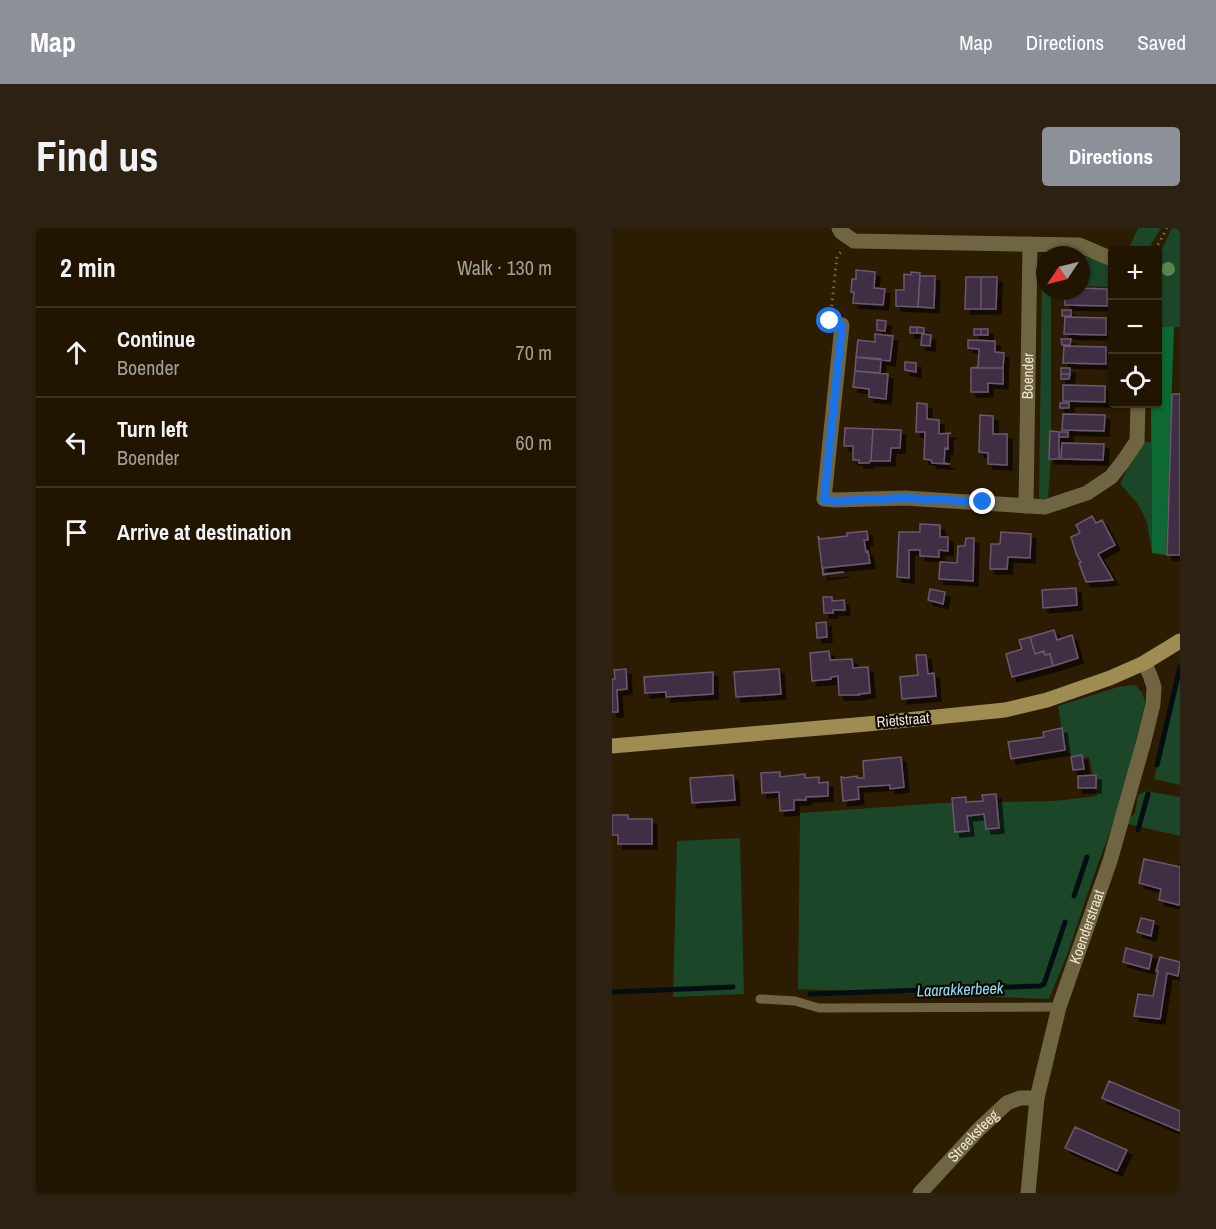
<!DOCTYPE html>
<meta charset="utf-8">
<style>
body{margin:0;font-family:"Archivo Narrow",sans-serif;background:#2d2211;color:#f1f3f6}
.controls{position:absolute;right:18px;top:18px;display:grid;overflow:hidden;border-radius:6px;box-shadow:0 2px 4px #0004}
.controls button{width:54px;height:54px;display:grid;place-items:center;padding:0;border:0;border-bottom:2px solid #3e3424;background:#211502;color:#f1f3f6;font:30px sans-serif}
.compass{position:absolute;left:424px;top:18px;width:54px;height:54px;border-radius:50%;background:#211502;box-shadow:0 2px 4px #0004;rotate:235deg}
.stop{position:absolute;width:18px;height:18px;margin:-14px;border:4px solid #1a73e8;border-radius:50%;background:#fff}
.stop.end{background:#1a73e8;border-color:#fff;box-shadow:0 2px 6px #0008}
.list{margin:0;padding:0;list-style:none}
h2{display:flex;justify-content:space-between;align-items:center;height:78px;margin:0;padding:0 24px;font-size:26px}
h2 small{font-size:20px;font-weight:400;color:#a29f99}
.list li{display:grid;grid-template-columns:39px 1fr auto;gap:18px;align-items:center;box-sizing:border-box;height:90px;padding:0 24px;border-top:2px solid #3e3424}
.list b{display:block;font-size:22px;white-space:nowrap}
.list p{margin:0;font-size:20px;white-space:nowrap;color:#a29f99}
.list em{font-size:20px;font-style:normal;color:#a29f99}
.icon{flex:none;width:33px;height:33px;fill:none;stroke:currentColor;stroke-width:2;stroke-linecap:round;stroke-linejoin:round}
.map{position:relative;flex:none;width:568px;height:965px;overflow:hidden;border-radius:6px}
header{display:flex;align-items:center;gap:36px;box-sizing:border-box;height:84px;padding:0 30px;background:#8c9099;color:#fff}
header strong{font-size:28px}
nav{display:flex;gap:33px;margin-inline-start:auto;font-size:21px}
.intro{display:flex;align-items:center;justify-content:space-between;box-sizing:border-box;height:144px;padding:0 36px}
h1{margin:0;font-size:42px}
.button{padding:15px 27px;border-radius:6px;background:#8c9099;color:#fff;font-size:21px;font-weight:700}
main{display:flex;gap:36px;padding:0 36px}
aside{flex:1;background:#211502;border-radius:6px;box-shadow:0 2px 4px #0004}
.map>svg:first-child{display:block}
.green{fill:#1b4628}
.forest{fill:#0c6933}
.lines{fill:none;stroke-linecap:round;stroke-linejoin:round}
.stream{stroke:#020e12;stroke-width:5}
.building{fill:#412e45;stroke:#6c5771;stroke-width:1.5;filter:url(#shadow)}
.path{stroke:#766852;stroke-width:3;stroke-dasharray:1.5 4.5;stroke-linecap:butt}
.lane{stroke:#706542;stroke-width:9}
.street{stroke:#706542;stroke-width:15}
.secondary{stroke:#9f8c53;stroke-width:15}
.tree{fill:#548752}
.route{stroke:#1a73e8;stroke-width:8}
.labels{text-anchor:middle;stroke-width:4.5;stroke-linejoin:round;paint-order:stroke}
.street-label{font-size:15px;fill:#efe4d4;stroke:#0f0801}
.water-label{font-size:16px;font-style:italic;fill:#8ce0f8;stroke:#0f0801}
</style>
<header>
<strong>Map</strong>
<nav><a>Map</a><a>Directions</a><a>Saved</a></nav>
</header>
<div class="intro"><h1>Find us</h1><a class="button">Directions</a></div>
<main>
<aside>
<h2>2 min<small>Walk · 130 m</small></h2>
<ul class="list">
<li><svg class="icon" aria-label="ahead" viewBox="0 0 24 24"><path d="M12 20V5M6 11l6-6 6 6"/></svg><div><b>Continue</b><p>Boender</p></div><em>70 m</em></li>
<li><svg class="icon" aria-label="left" viewBox="0 0 24 24"><path d="M17 20v-9H6M10 6l-5 5 5 5"/></svg><div><b>Turn left</b><p>Boender</p></div><em>60 m</em></li>
<li><svg class="icon" aria-label="arrive" viewBox="0 0 24 24"><path d="M6 21V4h12l-3 4 3 4H6"/></svg><div><b>Arrive at destination</b></div></li>
</ul>
</aside>
<div class="map">
<svg width="568" height="965" viewBox="0 0 568 965">
<defs>
<filter id="shadow"><feDropShadow dx="5" dy="5" stdDeviation="0" flood-color="#0009"/></filter>
</defs>
<rect width="100%" height="100%" fill="#2c1c02"/>
<!-- green -->
<path class="green" d="M526 0H549L536 22H516Z
M560 0H568V99L546 100V29Z
M442 23 461 25 489 33 500 42V59L469 58V27H435Z
M433 30V63H439V231L436 270 427 272 430 35Z
M529 213 539 214 540 325 535 294 526 276 508 256Z
M568 446V557L542 551Z
M523 457 530 464 533 474 513 563 482 647 455 727 437 771 186 761 188 585 330 575 441 573 485 568 477 529 462 532 453 521 446 478 506 459Z
M534 563 568 569V608L512 595 523 585 526 567Z
M128 610 132 766 61 769 65 613Z"/>
<!-- forest -->
<path class="forest" d="M546 99H562L554 327 540 325 539 176H546Z"/>
<g class="lines">
<!-- stream -->
<path class="stream" d="M545 537 568 439
M526 602 536 566
M462 668 475 629
M0 764 121 759
M198 766 428 758 432 756 453 694"/>
</g>
<!-- building -->
<path class="building" d="M244 42 263 44 262 60 273 61 271 77 241 75 242 64H239L240 51H244Z
M299 44 308 45 306 79 284 78V62H292V46L299 47Z
M308 48H323L322 80 306 79Z
M354 49H369V81H353Z
M369 49H385L384 81H369Z
M469 60 495 61V78L453 77V63H469Z
M450 82H459V88H450Z
M453 89 494 90V107L452 106Z
M265 92 274 93 273 103 265 102Z
M298 99H305V105H298Z
M305 99 312 100V105H305Z
M362 101H369V107H362Z
M369 101H376V107H369Z
M263 106 281 108 278 133 244 129 246 112 263 114Z
M310 106 319 107 318 118 309 117Z
M449 111H459L458 117H450Z
M356 112 383 113V124L392 125 391 140H359L366 139 367 121 356 120Z
M452 118 494 119V136L451 135Z
M244 129 269 131 268 145 243 143Z
M293 134 304 135V144L293 142Z
M359 140H391V156L376 155V164H359Z
M449 140H458V146H449Z
M243 143 276 146 274 171 257 169V161L241 159Z
M449 146H458L457 151H449Z
M451 157 493 158V174L451 173Z
M560 166H568V327H555Z
M305 175 315 176V191L327 192V206L339 205 336 206V221L333 220 332 235 338 236 320 235 319 232 312 231 313 205V204H304Z
M448 175H457V180H448Z
M451 186 493 187 492 203 450 202Z
M368 187 381 188V206H395V237L376 236V225L367 224Z
M233 200 261 201 259 233H258L257 235H247V232H241V218H232Z
M261 201 289 202 288 220H279L278 233H259Z
M438 203 447 204V231H437Z
M447 204H456V209H447Z
M450 215 492 216 491 232 449 231Z
M480 288 484 295 490 292 503 317 486 326 501 352 474 354 467 335 469 334 465 328 459 309 468 305 464 297Z
M308 296 328 297V309H336V323L327 322V329L308 328V322H297V350L285 349 287 304H308Z
M255 303 256 312H252L254 324 256 323 258 335 211 340V346L232 344 211 347 206 308 208 311 235 308V305Z
M389 304 419 306 418 330 396 329 395 341H378L379 316H388Z
M354 310H362L361 353 327 351 328 334 345 335 346 318H353Z
M464 360 465 377 431 380 430 362Z
M318 361 333 364 331 376 316 372Z
M211 369H220V373L232 372 233 382H221V385H212Z
M214 394 215 409 205 410 204 395Z
M442 402 445 412 460 407 466 430 441 438 438 426 433 427 432 423 423 426 418 409Z
M418 409 423 426 432 423 433 427 438 426 441 438 400 449 394 426 410 421 407 412Z
M217 423 218 432 240 431 241 440 256 439 258 465 247 466V467H227L226 448 219 449V451L200 453 198 425Z
M304 427H314L316 446 322 445 324 468 290 471 288 449 306 447Z
M14 441 15 461 5 462 6 484H0V451H3L2 442Z
M165 441H167L169 466 124 469 122 444Z
M101 444V466L54 469V464L33 465 32 449Z
M450 500 453 522 399 531 396 514 432 509 431 504Z
M470 527 472 541 461 542 459 529Z
M289 529 292 559 278 561V557L246 559 247 571 231 573 229 549H231V550L245 548V550H252L251 533Z
M168 544V549L193 546V550L207 549V555L216 554V568L194 569V572H182V582L168 583 167 564 150 565 149 545Z
M121 547 123 572 80 575 78 550Z
M484 547V560H466V548Z
M384 566 387 600 374 601 372 586 355 588 357 603 343 604 340 570 354 569V574L371 573 370 567Z
M0 587H16V591H40V616H6V607H0Z
M532 631 568 639V671L567 677 547 672 549 661 527 655Z
M529 690 542 693 539 708 525 704Z
M514 720 540 727 537 741 511 734Z
M548 729 568 734 566 748 555 745 548 791 522 788 526 766 541 768 546 743H544Z
M497 853 568 883V903L490 870Z
M463 899 515 922 505 943 453 920Z"/>
<g class="lines">
<!-- path -->
<path class="path" d="M543 22 555 0
M219 84 225 28 229 24"/>
<!-- lane -->
<path class="lane" d="M148 771 183 773 207 780 447 779"/>
<!-- street -->
<g class="street">
<path d="M227 0 229 4 242 13 467 17 500 31"/>
<path d="M230 97 212 271 224 272 293 270 433 279 475 265 499 249 510 235 525 213 526 176"/>
<path id="s1" d="M414 278 418 16"/>
<path id="s2" d="M308 965 367 901 395 875 408 870H425"/>
<path id="s3" d="M416 965 425 870 447 779 498 633 532 513 541 476 542 459 538 447 532 435"/>
</g>
<!-- secondary -->
<path class="secondary" d="M0 518 255 496 393 482 435 472 498 450 532 435 568 413"/>
</g>
<!-- trees -->
<circle class="tree" cx="556" cy="41" r="7"/>
<g class="lines">
<!-- route -->
<path class="route" d="M218 93 230 97 212 272 224 273 293 270 371 274"/>
</g>
<g class="labels">
<!-- street labels -->
<g class="street-label">
<text dy="5" stroke="none"><textPath href="#s1" startOffset="130">Boender</textPath></text>
<text transform="translate(291 492) rotate(-5)" y="5">Rietstraat</text>
<text dy="5" stroke="none"><textPath href="#s3" startOffset="274">Koenderstraat</textPath></text>
<text dy="5" stroke="none"><textPath href="#s2" startOffset="78">Streeksteeg</textPath></text>
</g>
<!-- water labels -->
<g class="water-label">
<text transform="translate(348 761) rotate(-2)" y="6">Laarakkerbeek</text>
</g>
</g>
</svg>
<div class="controls">
<button>+</button>
<button>−</button>
<button><svg class="icon" aria-label="locate" viewBox="0 0 24 24"><circle cx="12" cy="12" r="6"/><path d="M12 2v4M12 18v4M2 12h4M18 12h4"/></svg></button>
</div>
<svg class="compass" viewBox="-18 -18 36 36"><path d="M0-13l5 13h-10z" fill="#e53935"/><path d="M0 13l5-13h-10z" fill="#a29f99"/></svg>
<div class="stop" style="left:218px;top:93px"></div>
<div class="stop end" style="left:371px;top:274px"></div>
</div>
</main>
